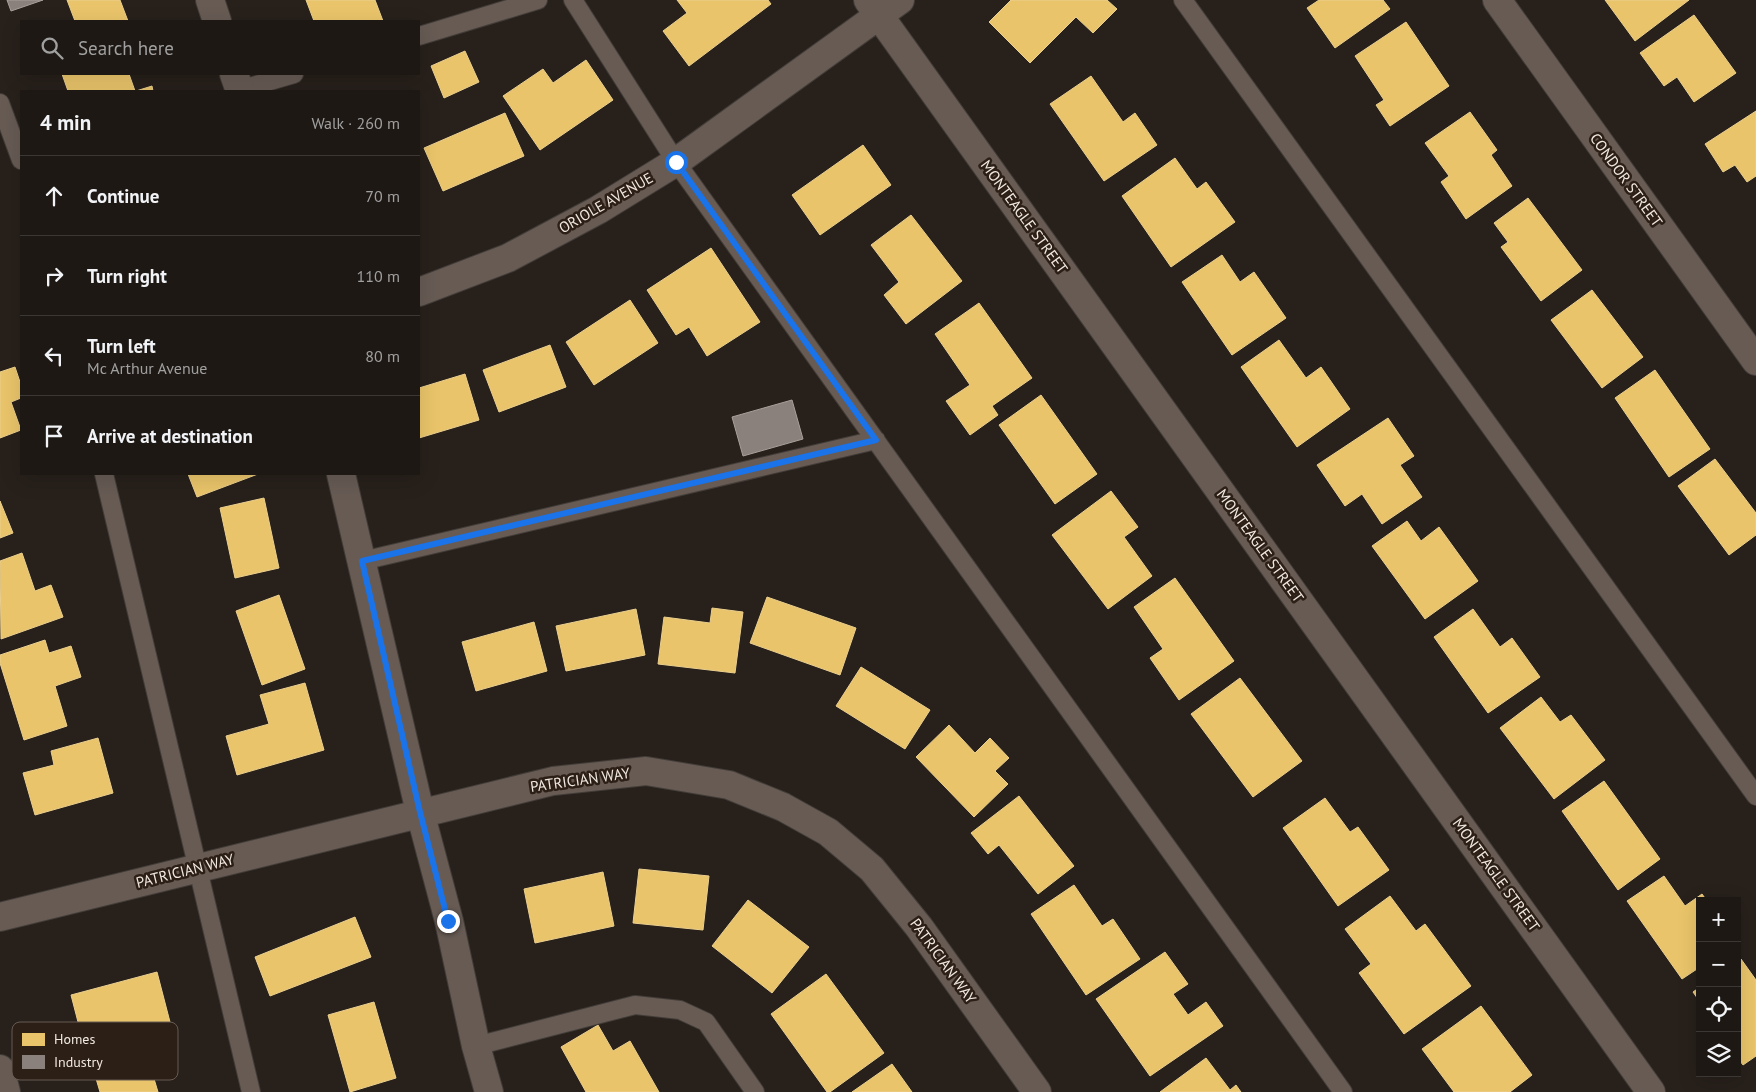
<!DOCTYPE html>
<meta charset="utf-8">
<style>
body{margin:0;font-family:"PT Sans",sans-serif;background:#25211d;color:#f1f3f6}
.controls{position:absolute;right:15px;bottom:15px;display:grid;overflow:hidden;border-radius:0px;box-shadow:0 5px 20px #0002}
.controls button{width:45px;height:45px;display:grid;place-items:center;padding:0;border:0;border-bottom:1px solid #3b3734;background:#1d1814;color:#f1f3f6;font:25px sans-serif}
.stop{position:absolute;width:15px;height:15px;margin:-11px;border:4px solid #1a73e8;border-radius:50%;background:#fff}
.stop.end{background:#1a73e8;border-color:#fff;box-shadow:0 1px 5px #0008}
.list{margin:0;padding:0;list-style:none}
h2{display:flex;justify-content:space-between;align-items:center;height:65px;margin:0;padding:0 20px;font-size:21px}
h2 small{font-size:16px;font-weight:400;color:#a0a0a0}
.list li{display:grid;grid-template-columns:32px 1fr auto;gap:15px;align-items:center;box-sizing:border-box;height:80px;padding:0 20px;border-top:1px solid #3b3734}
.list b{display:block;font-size:19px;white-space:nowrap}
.list p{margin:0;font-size:16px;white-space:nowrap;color:#a0a0a0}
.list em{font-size:16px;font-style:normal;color:#a0a0a0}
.icon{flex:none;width:28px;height:28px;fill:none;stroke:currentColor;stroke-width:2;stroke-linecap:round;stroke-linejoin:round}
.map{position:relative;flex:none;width:1756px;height:1092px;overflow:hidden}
.search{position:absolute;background:#1d1814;box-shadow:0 5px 20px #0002;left:20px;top:20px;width:400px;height:55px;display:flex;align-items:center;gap:12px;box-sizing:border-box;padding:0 18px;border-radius:0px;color:#a0a0a0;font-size:19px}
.panel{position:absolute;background:#1d1814;box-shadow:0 5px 20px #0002;left:20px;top:90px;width:400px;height:385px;border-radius:0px}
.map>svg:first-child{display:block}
.homes{fill:#e9c46a;stroke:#ebcf8e}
.industry{fill:#8a817c;stroke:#a9a09a}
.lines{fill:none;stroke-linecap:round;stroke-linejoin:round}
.lane-casing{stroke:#423c38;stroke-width:20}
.street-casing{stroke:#423c38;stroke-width:30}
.lane{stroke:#675b54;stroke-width:18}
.street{stroke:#675b54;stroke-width:28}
.route{stroke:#1a73e8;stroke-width:6}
.labels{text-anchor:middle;stroke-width:5;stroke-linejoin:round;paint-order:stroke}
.street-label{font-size:15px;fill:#f1e8e1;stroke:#2c1f16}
.key{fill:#2c1f16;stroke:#675b53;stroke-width:1}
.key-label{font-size:14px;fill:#f1e8e1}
</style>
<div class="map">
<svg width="1756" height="1092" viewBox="0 0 1756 1092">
<rect width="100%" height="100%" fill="#27201b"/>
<!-- homes -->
<path class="homes" d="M67 0H120L128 21H75Z
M306 0H375L383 21H314Z
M677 0H768L771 4 689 66 663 31 687 13Z
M1011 0H1107L1117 9 1093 33 1076 17 1030 63 989 22Z
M1319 0H1383L1390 9 1335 48 1307 8Z
M1605 0H1689L1635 41Z
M1694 15 1736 73 1694 102 1677 77 1664 86 1640 53Z
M1406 22 1449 86 1390 126 1376 105 1384 100 1355 56Z
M465 51 479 82 444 98 431 66Z
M586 60 613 100 540 150 503 96 543 69 553 83Z
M62 74H129L135 91H68Z
M1091 76 1123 122 1135 113 1157 145 1104 181 1050 104Z
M152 86 153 91H136Z
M1756 111V176L1747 182 1735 165 1723 172 1705 144Z
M1470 112 1497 150 1491 155 1512 186 1466 219 1441 182 1449 176 1425 143Z
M505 113 524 156 443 191 424 148Z
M863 145 891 185 820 235 792 195Z
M1175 158 1197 189 1206 182 1235 222 1171 267 1122 196Z
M1528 198 1582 270 1541 301 1501 247 1508 242 1494 223Z
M911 215 962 281 906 324 884 295 899 282 871 245Z
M711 248 760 322 707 356 689 327 676 335 647 290Z
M1222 255 1240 282 1254 272 1286 318 1232 355 1182 282Z
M1592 290 1643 357 1602 388 1551 320Z
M630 300 658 343 594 385 566 342Z
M979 303 1032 378 992 406 998 415 970 435 946 401 970 385 935 334Z
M1279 340 1306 378 1321 367 1350 409 1297 447 1241 367Z
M550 345 566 387 499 412 483 370Z
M15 367 21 385V398L11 402 21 430 0 438V372Z
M1655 370 1710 449 1669 477 1615 398Z
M465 374 479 420 419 438V388Z
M1041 395 1097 474 1055 504 999 425Z
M1388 418 1414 456 1400 465 1422 497 1382 524 1362 494 1345 506 1317 465Z
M1715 459 1756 513V535L1729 555 1678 486Z
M188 474H258L197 497Z
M1111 491 1138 527 1124 537 1152 576 1108 609 1052 535Z
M264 498 279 568 235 578 220 508Z
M0 501 13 533 0 538Z
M1407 521 1421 541 1439 527 1478 581 1425 619 1372 546Z
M22 553 35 591 51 585 63 617 1 639 0 561Z
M1175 578 1234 661 1179 700 1150 658 1163 649 1134 607Z
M279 595 305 669 262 685 236 611Z
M767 597 856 628 840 675 750 643Z
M712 608 743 612 735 673 658 664 664 617 710 623Z
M636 609 645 655 566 671 556 626Z
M1473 609 1500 647 1512 638 1540 677 1488 713 1434 637Z
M534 622 547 671 476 691 462 642Z
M45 640 49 653 71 646 81 677 55 686 67 726 24 740 0 663V655Z
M861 667 930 710 905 749 836 706Z
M1240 678 1302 761 1253 797 1191 714Z
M305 683 324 750 237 775 226 736 269 724 260 695Z
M1541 697 1560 722 1571 715 1605 760 1554 799 1500 728Z
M949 725 975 753 990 738 1009 758 995 771 1008 784 974 817 916 757Z
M98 738 113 793 35 815 23 773 54 765 51 751Z
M1604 781 1660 859 1618 890 1562 811Z
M1019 796 1074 866 1038 894 999 845 988 854 971 833Z
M1325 798 1350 832 1358 827 1389 870 1338 906 1283 828Z
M639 869 709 876 703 930 633 923Z
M603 872 614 926 535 943 524 889Z
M1664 876 1685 906 1702 894 1707 901H1700V967L1682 979 1627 901Z
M1074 885 1102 926 1113 919 1140 959 1086 995 1031 914Z
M1390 896 1416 931 1425 924 1471 986 1404 1034 1359 973 1371 964 1345 929Z
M748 900 809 947 772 993 712 946Z
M355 917 371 957 270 996 255 957Z
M1165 952 1188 984 1173 994 1188 1015 1206 1002 1223 1026 1150 1076 1096 999Z
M1741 959 1756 980V1056L1743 1065 1737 1057V962Z
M157 972 170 1022 84 1045 71 995Z
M826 974 884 1053 830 1092H827L771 1014Z
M1700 987V1002L1693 992Z
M374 1002 396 1078 350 1092 328 1015Z
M1481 1006 1532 1075 1510 1092H1454L1422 1049Z
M598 1025 613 1051 630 1041 659 1092H586L561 1047Z
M145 1049 158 1092H100L92 1065Z
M1206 1058 1230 1090 1236 1085 1241 1092H1160Z
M892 1064 912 1092H852Z"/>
<!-- industry -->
<path class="industry" d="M7 0H43L11 11Z
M792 400 803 439 743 456 732 417Z"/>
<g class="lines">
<!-- lane casing -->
<g class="lane-casing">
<path id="lane" d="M573 0 676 162 1343 1092
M1183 0 1756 796
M419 36 538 0
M239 90 294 74
M0 103 21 160
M104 474 251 1092
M362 561 876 440
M476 1046 635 1005 680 1010 706 1022 755 1092"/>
</g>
<!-- street casing -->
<g class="street-casing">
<path id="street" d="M210 0 217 21
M868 0 1651 1092
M1497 0 1756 361
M234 74 240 91
M419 292 508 258 598 210 676 162 900 0
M341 474 420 812 449 921 476 1046 489 1092
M0 917 553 781 646 771 729 785 783 807 828 832 872 869 919 927 1037 1092
M0 1069 6 1092"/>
</g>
<!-- lane -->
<use href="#lane" class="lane"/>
<!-- street -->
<use href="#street" class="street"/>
</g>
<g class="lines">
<!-- route -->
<path class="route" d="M448 921 420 812 362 561 876 440 676 162"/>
</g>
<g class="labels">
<!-- street labels -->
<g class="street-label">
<text transform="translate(1626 180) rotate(54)" y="5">CONDOR STREET</text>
<text transform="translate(606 203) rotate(-30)" y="5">ORIOLE AVENUE</text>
<text transform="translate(1024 217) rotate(54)" y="5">MONTEAGLE STREET</text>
<text transform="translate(1260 546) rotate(54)" y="5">MONTEAGLE STREET</text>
<text transform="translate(580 780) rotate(-8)" y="5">PATRICIAN WAY</text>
<text transform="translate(185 871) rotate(-14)" y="5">PATRICIAN WAY</text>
<text transform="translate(1496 875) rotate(54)" y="5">MONTEAGLE STREET</text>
<text transform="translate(943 961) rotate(54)" y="5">PATRICIAN WAY</text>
</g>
</g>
<!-- legend -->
<rect x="12" y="1022" width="166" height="58" rx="8" class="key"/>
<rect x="22" y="1033" width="23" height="13" fill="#e9c46a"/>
<rect x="22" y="1055" width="23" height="14" fill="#8a817c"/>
<g class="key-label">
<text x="54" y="1044">Homes</text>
<text x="54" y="1067">Industry</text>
</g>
</svg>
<div class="controls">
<button>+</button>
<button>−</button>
<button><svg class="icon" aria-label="locate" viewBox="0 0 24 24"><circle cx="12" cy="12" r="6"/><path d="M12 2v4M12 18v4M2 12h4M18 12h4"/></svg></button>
<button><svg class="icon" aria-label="layers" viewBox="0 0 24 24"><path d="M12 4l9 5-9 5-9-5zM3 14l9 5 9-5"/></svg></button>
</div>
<div class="stop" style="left:676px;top:162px"></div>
<div class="stop end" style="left:448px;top:921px"></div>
<div class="search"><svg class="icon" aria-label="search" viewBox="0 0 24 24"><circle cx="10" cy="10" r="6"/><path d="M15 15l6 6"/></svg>Search here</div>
<section class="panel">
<h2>4 min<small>Walk · 260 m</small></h2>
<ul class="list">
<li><svg class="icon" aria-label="ahead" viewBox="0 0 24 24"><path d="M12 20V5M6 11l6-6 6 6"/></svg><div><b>Continue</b></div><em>70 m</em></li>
<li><svg class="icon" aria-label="right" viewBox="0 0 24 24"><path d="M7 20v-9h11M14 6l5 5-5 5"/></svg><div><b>Turn right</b></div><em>110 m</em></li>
<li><svg class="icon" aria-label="left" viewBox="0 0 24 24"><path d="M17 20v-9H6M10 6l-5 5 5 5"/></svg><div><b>Turn left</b><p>Mc Arthur Avenue</p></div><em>80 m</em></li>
<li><svg class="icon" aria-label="arrive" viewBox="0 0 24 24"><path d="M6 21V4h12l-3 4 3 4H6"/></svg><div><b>Arrive at destination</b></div></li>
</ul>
</section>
</div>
